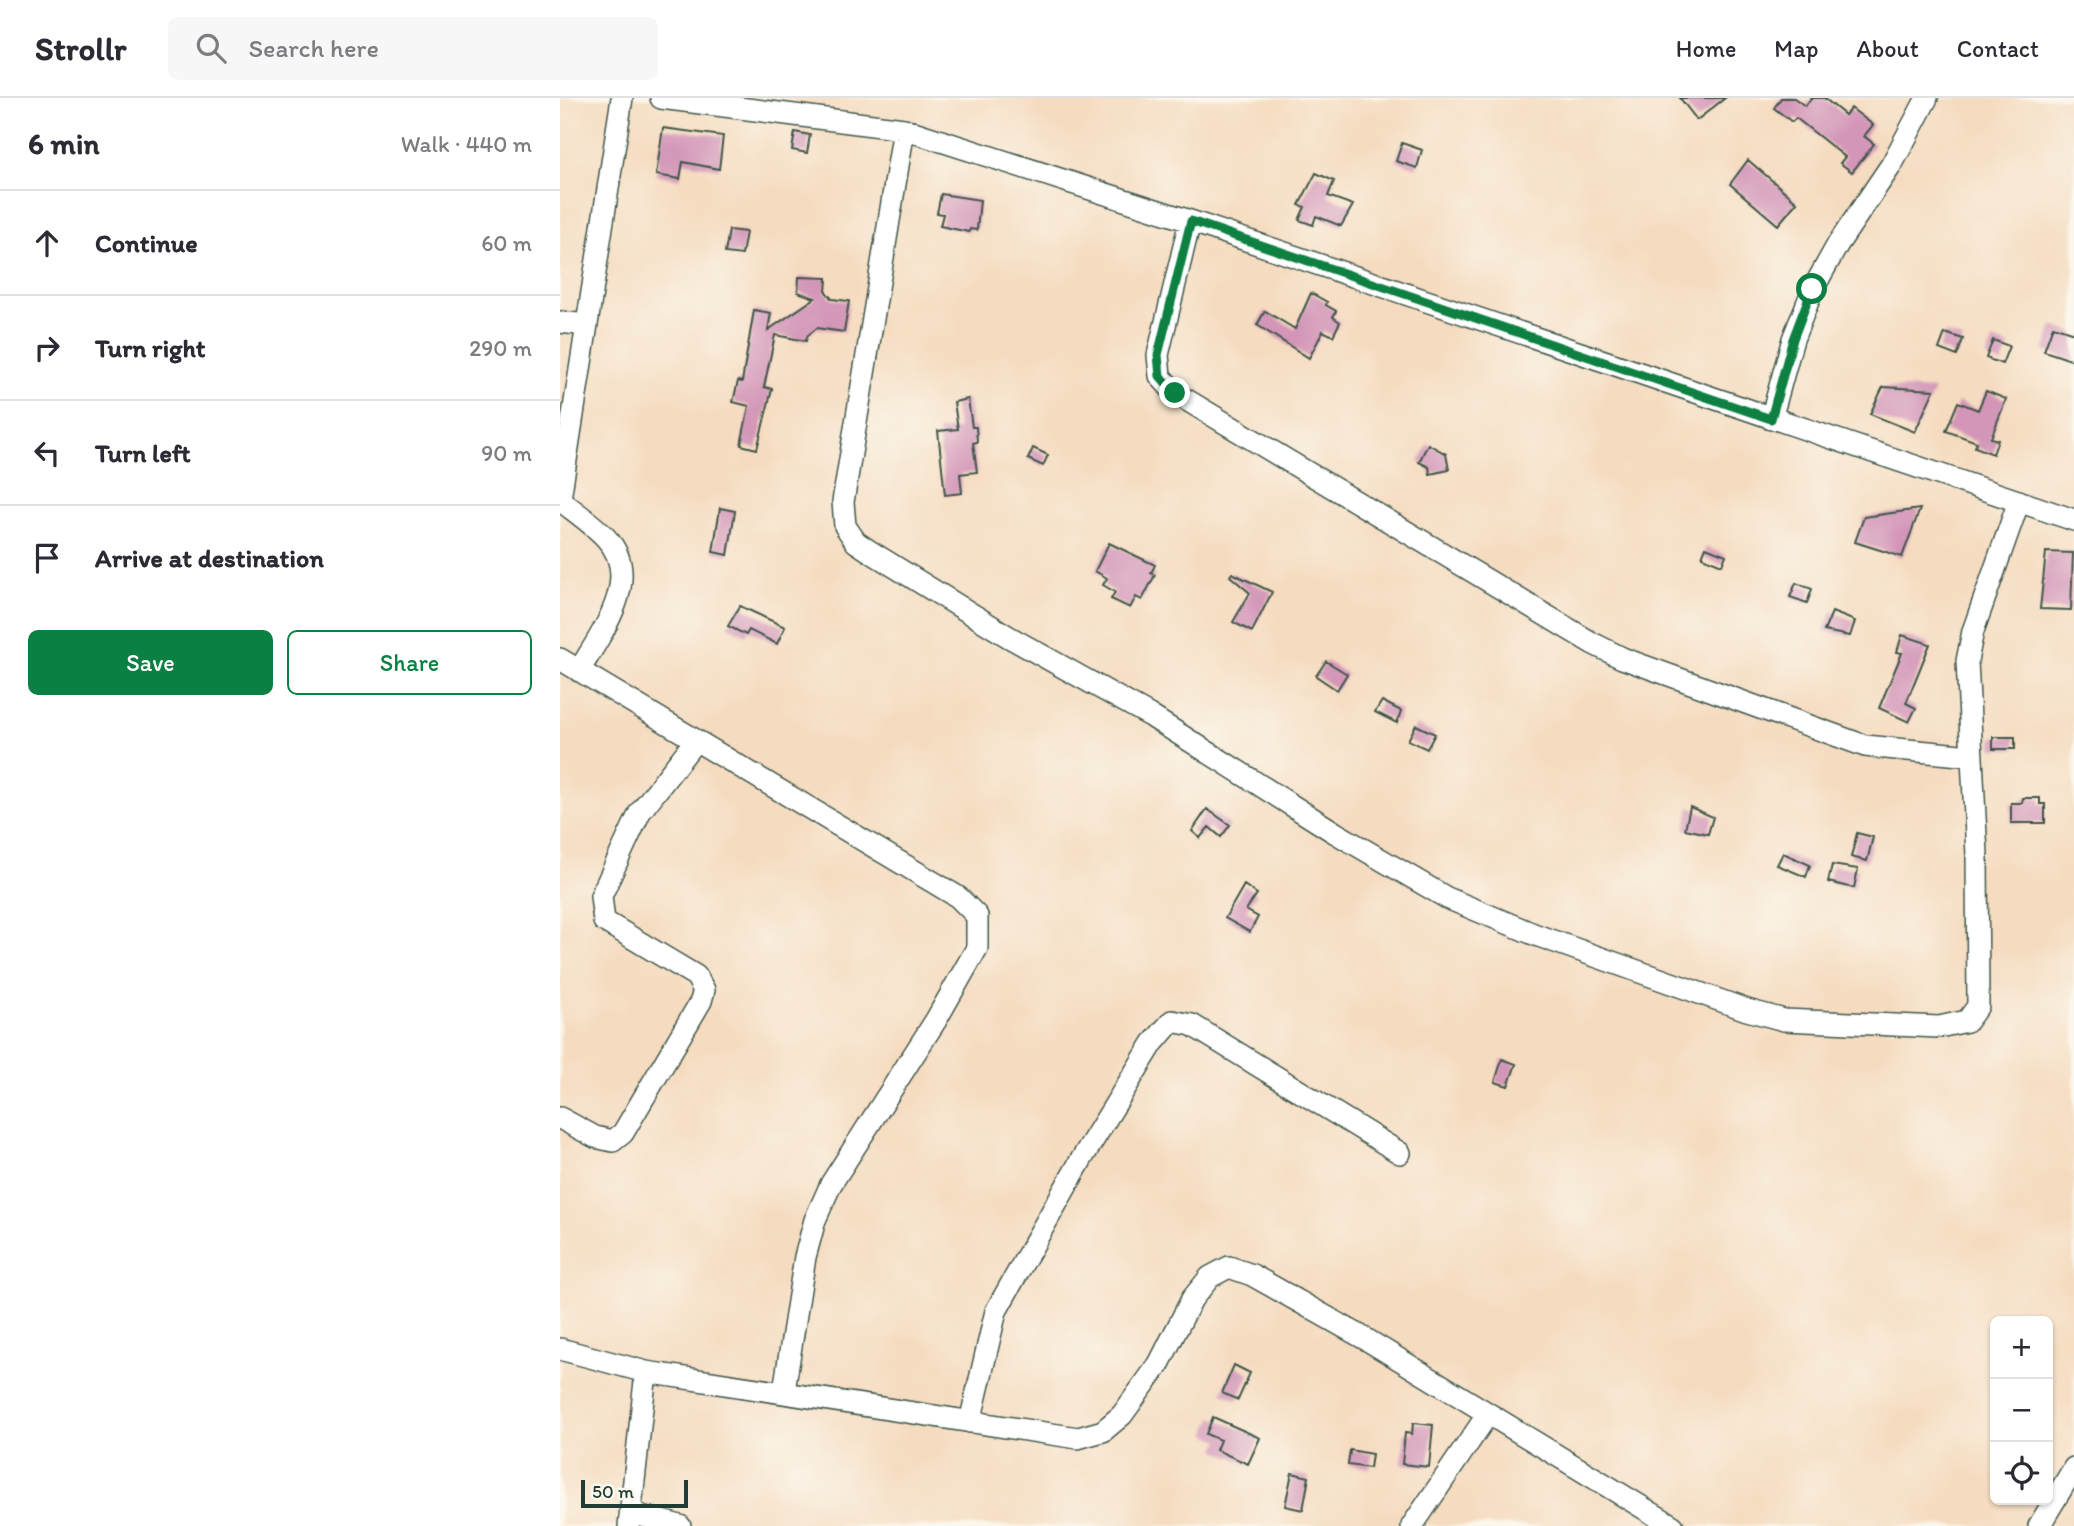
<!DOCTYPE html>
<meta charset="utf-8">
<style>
body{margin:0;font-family:Itim,sans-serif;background:#f7f7f7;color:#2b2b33}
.controls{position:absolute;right:21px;bottom:21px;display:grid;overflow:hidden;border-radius:10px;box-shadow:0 2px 5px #0004}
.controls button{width:63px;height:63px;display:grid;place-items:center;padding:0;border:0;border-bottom:2px solid #e1e1e2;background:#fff;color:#2b2b33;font:35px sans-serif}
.scale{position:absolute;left:21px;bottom:18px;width:107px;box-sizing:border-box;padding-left:7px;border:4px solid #1f3d34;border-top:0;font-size:19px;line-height:24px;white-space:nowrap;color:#1f3d34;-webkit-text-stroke:5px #fbf7ec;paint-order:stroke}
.stop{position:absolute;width:21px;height:21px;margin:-16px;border:5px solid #0b8043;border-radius:50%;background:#fff}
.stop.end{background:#0b8043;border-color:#fff;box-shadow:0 2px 7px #0008}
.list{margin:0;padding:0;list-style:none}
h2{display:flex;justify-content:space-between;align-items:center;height:91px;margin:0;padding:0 28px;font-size:30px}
h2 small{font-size:23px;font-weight:400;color:#7c7c81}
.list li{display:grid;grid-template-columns:46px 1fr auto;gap:21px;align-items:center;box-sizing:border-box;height:105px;padding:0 28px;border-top:2px solid #e1e1e2}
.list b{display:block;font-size:26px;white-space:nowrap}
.list em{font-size:23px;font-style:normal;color:#7c7c81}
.actions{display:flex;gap:14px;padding:21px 28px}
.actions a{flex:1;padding:16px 0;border:2px solid #0b8043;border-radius:10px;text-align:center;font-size:24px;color:#0b8043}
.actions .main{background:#0b8043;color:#fff}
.icon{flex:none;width:38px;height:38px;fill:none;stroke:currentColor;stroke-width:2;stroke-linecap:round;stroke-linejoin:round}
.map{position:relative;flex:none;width:1514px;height:1428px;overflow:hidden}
header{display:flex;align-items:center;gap:42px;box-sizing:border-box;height:98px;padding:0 35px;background:#fff;border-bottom:2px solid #e1e1e2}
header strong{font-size:33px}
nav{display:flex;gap:38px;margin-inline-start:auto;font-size:24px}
.search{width:490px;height:63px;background:#f7f7f7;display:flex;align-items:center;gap:18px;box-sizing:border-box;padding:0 24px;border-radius:10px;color:#7c7c81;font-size:26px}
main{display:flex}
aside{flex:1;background:#fff}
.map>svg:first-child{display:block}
.building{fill:#d396b8}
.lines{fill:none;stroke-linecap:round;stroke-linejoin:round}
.minor-casing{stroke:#3f5549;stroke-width:24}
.minor{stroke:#fff;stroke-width:21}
.route{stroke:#0b8043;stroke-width:9}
</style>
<header>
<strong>Strollr</strong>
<div class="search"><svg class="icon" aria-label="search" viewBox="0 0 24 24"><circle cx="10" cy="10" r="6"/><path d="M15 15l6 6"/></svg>Search here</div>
<nav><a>Home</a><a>Map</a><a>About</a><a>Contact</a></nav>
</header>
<main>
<aside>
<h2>6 min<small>Walk · 440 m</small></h2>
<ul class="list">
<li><svg class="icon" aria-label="ahead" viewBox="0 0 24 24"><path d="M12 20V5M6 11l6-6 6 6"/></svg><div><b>Continue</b></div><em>60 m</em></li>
<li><svg class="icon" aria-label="right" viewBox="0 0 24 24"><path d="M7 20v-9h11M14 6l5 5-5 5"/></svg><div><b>Turn right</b></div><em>290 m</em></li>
<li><svg class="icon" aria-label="left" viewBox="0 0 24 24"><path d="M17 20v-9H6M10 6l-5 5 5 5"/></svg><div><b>Turn left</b></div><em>90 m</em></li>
<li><svg class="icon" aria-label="arrive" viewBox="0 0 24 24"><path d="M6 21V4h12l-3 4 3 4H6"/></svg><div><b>Arrive at destination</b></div></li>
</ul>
<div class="actions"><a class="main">Save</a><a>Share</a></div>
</aside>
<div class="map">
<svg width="1514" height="1428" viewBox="0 0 1514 1428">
<rect width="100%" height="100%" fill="#fbf7ec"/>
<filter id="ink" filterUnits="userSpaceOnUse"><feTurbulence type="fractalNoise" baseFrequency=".0143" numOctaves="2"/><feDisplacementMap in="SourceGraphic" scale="14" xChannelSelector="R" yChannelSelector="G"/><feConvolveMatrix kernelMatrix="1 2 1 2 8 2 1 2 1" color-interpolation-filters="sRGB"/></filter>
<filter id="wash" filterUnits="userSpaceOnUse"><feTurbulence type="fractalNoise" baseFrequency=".00686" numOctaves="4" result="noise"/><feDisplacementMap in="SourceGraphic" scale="28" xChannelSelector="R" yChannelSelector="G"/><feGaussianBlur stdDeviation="1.57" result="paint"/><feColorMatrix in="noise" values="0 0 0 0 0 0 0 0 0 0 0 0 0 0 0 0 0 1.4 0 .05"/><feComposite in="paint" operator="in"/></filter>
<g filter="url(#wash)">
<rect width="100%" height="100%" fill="#f5dbbf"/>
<g id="blocks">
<!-- building -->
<path class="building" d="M1120 0H1165L1137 22Z
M1221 0H1234L1245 8 1252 0H1264L1285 17 1291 10 1313 27 1304 38 1314 46 1292 74 1280 65 1285 59 1236 20 1232 24 1214 10Z
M103 30 163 38 159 71 123 64 120 81 96 77Z
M235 34 250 37 247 55 232 52Z
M842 45 862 52 857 70 836 63Z
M1188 62 1237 104 1218 127 1170 86Z
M756 75 774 83 768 98 793 107 781 128 756 118 753 127 739 122 745 109 739 107Z
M381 96 420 102 417 132 410 131 409 134 380 128 383 116 377 115Z
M169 132 186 134 182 157 165 155Z
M239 179 267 180 266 194 272 201 289 203 284 234 257 230 247 238 246 243 215 237 204 289 212 291 197 351 181 347 189 308 173 304 178 283 182 284 194 212 211 215 208 232 255 200 238 194Z
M751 195 767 204 766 207 776 213 773 219 780 224 773 238 763 233 749 260 697 227 705 213 735 231Z
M1493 228 1514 235V263L1484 253Z
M1385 235 1403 241 1397 258 1379 251Z
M1433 242 1449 248 1442 266 1426 260Z
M1323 289 1374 292 1355 334 1310 316Z
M1426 293 1446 301 1431 340 1438 342 1433 356 1415 349 1417 344 1386 333 1398 304 1418 312Z
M408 301 412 329H416L417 344 413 345 417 374 400 376 402 395 385 397 378 333 398 331 394 304Z
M868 346 886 356 889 372 870 376 869 369 859 364Z
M473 350 488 357 483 368 468 361Z
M160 410 175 413 168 457 153 454Z
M1360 411 1342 459 1295 444 1304 419Z
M549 445 595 467 591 475 595 477 582 502 576 499 570 510 551 501 555 494 543 487 547 480 535 473Z
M1146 449 1166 457 1162 467 1142 459Z
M1486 454 1513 455 1511 512 1480 511Z
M672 475 712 494 692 534 673 524 690 495 670 478Z
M1236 485 1252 491 1247 505 1230 499Z
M180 508 225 529 217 546 189 532 186 537 168 528Z
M1272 514 1295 523 1290 538 1264 533Z
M1342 537 1370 546 1346 605 1356 610 1349 624 1319 610 1342 555 1337 554Z
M766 563 787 576 777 592 756 578Z
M822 603 841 613 837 625 815 614Z
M856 627 875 636 867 651 848 642Z
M1433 639H1455V651H1433Z
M1463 700H1480V706H1485V725H1451V705H1462Z
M1130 709 1153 719 1148 736 1125 731Z
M647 711 670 727 661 739 649 729 640 740 632 733Z
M1297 735 1313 739 1307 763 1291 759Z
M1223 755 1250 767 1246 779 1217 767Z
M1272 767 1298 771 1294 790 1268 784Z
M684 787 697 796 686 812 698 819 690 834 665 820Z
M942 961 956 966 948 988 935 984Z
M674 1267 690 1275 678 1302 662 1295Z
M653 1319 700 1340 688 1366 656 1352 660 1342 646 1336Z
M853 1325 873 1327 869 1369 842 1366 845 1335 852 1336Z
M790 1352 812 1356 810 1370 788 1367Z
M732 1375 749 1379 743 1412 725 1408Z"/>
</g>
</g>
<g filter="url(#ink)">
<use href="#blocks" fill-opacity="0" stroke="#3f5549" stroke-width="2"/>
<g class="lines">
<!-- minor casing -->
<g class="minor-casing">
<path id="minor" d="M101 0 344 31 630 123 1514 422
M344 31 283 404 285 428 296 444 311 454 449 539 589 617 774 734 887 800 976 837 1187 912 1224 922 1379 929 1407 923 1418 908 1417 757 1407 563 1413 533 1459 403
M630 123 598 257 600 278 615 295 1032 545 1062 560 1305 648 1411 658
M0 224 26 227
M1211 321 1233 241 1253 191 1278 146 1332 66 1367 0
M0 401 62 0
M0 402C15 414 33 426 46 440 84 480 41 535 19 573
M0 561 398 799 417 818V850L376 922 271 1086 255 1122 245 1159 224 1293
M0 1020 35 1039 53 1043 63 1035 141 903 144 892 136 878 44 823 41 798 80 714 135 643
M0 1251 86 1274 518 1340 543 1333 562 1317 599 1266 632 1201 650 1179 669 1169 692 1177 809 1243 1113 1428
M410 1324 436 1213 521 1062 593 945 612 923 632 927 840 1055
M71 1415 120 1428
M69 1428 86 1274
M852 1428 928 1316
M1479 1428 1514 1370"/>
</g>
<!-- minor -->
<use href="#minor" class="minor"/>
</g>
</g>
<g class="lines" filter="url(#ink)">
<!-- route -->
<path class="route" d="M615 295 600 278 598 257 631 123 1211 321 1233 241 1252 191"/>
</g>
</svg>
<div class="controls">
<button>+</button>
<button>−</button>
<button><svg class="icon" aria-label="locate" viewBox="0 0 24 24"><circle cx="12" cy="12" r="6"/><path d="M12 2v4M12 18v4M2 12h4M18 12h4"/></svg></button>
</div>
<div class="scale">50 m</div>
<div class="stop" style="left:1252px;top:191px"></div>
<div class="stop end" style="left:615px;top:295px"></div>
</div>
</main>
